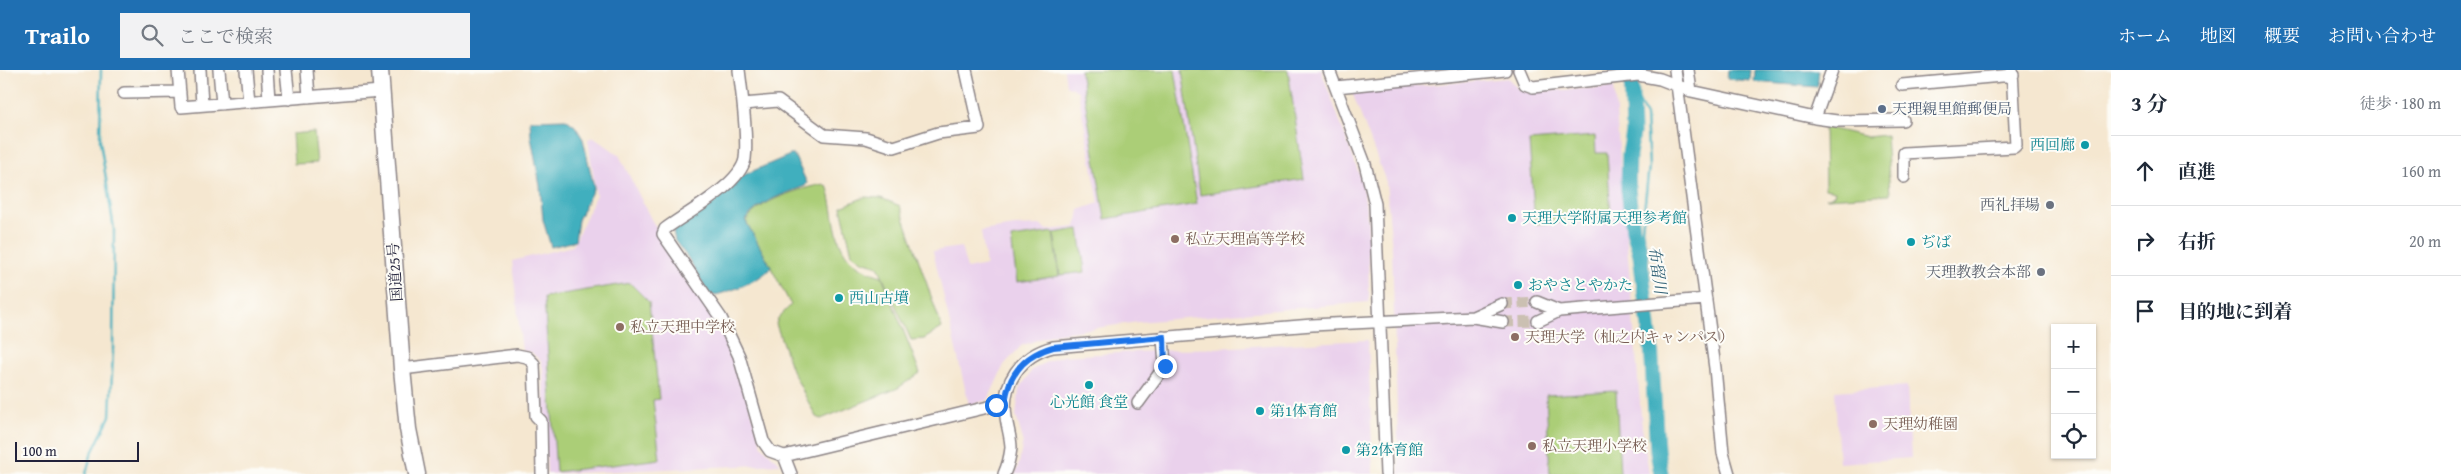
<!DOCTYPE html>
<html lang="ja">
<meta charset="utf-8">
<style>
body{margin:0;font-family:"Gentium Book Plus","Noto Serif JP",serif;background:#f2f2f3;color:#1f2937}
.controls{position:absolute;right:15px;bottom:15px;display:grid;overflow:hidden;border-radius:0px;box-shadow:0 1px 4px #0004}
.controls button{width:45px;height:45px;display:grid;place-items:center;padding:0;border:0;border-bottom:1px solid #e0e1e3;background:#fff;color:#1f2937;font:25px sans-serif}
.scale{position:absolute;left:15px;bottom:12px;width:124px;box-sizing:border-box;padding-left:5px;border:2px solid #22223b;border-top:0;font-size:14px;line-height:18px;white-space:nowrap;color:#22223b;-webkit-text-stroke:4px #fdfcf7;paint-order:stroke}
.stop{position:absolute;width:15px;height:15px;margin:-11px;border:4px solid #1a73e8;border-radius:50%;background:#fff}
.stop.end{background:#1a73e8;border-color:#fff;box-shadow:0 1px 5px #0008}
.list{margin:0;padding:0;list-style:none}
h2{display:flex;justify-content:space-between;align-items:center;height:65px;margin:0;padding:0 20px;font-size:21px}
h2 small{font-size:16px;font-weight:400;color:#747a83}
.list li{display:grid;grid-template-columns:32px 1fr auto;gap:15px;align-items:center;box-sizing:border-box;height:70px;padding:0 20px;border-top:1px solid #e0e1e3}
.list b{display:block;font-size:19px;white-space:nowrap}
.list em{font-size:16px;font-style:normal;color:#747a83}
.icon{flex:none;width:28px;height:28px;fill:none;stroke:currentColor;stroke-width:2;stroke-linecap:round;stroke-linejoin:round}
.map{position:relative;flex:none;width:2111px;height:404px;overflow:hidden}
header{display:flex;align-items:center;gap:30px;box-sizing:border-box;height:70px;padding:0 25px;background:#1f6fb2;color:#fff}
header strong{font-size:24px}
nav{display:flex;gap:28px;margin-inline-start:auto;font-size:18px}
.search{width:350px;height:45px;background:#f2f2f3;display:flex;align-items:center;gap:12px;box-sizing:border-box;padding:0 18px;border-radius:0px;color:#747a83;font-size:19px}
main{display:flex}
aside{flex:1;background:#fff}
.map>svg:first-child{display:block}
.built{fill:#ead1ec}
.green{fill:#abce77;stroke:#667859}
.water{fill:#41afbe;stroke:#32687c}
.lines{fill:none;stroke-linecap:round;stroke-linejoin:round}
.stream{stroke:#41afbe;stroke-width:2.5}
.river{stroke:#41afbe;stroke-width:15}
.minor-tunnel{stroke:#cbc0b2;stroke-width:11;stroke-dasharray:11 5.5;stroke-linecap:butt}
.minor-casing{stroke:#8c8486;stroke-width:14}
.highway-casing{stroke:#8c8486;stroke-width:19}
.minor{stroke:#fff;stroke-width:11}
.highway{stroke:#fff;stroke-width:16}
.route{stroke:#1a73e8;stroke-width:6}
.service-dot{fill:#5c6f8a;stroke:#fdfcf7;stroke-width:2}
.culture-dot{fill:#0f9aa8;stroke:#fdfcf7;stroke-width:2}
.worship-dot{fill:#6b7280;stroke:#fdfcf7;stroke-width:2}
.education-dot{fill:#8d6e63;stroke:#fdfcf7;stroke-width:2}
.labels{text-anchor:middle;stroke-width:4;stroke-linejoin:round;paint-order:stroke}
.service-label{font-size:15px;fill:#4e5e75;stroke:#fdfcf7;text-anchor:start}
.culture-label{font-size:15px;fill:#0d838f;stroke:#fdfcf7;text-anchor:start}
.worship-label{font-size:15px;fill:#5b616d;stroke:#fdfcf7;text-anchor:end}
.education-label{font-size:15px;fill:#785e54;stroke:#fdfcf7;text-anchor:start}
.street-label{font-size:15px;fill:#22223b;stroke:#fdfcf7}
.water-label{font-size:16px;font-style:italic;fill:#306176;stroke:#fdfcf7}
</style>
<header>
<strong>Trailo</strong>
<div class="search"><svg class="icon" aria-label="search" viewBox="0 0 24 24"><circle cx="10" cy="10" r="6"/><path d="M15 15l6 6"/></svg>ここで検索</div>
<nav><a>ホーム</a><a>地図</a><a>概要</a><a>お問い合わせ</a></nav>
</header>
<main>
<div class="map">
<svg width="2111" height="404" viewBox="0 0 2111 404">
<rect width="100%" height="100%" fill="#fdfcf7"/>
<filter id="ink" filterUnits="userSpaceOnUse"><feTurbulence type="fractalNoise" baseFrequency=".02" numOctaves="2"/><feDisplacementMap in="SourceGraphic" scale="10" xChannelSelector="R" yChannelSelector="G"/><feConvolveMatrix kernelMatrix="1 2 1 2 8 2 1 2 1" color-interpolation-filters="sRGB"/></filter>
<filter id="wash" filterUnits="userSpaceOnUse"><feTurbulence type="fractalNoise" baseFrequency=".0096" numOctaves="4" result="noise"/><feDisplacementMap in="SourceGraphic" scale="20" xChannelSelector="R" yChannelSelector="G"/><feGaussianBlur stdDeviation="1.12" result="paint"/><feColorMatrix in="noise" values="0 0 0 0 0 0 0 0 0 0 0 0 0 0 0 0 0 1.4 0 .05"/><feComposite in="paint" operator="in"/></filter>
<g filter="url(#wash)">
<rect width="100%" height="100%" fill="#f5e7d0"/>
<!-- built -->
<path class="built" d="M1064 0H1321L1363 115 1368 155 1369 232 1138 252 1054 264 1021 276 1004 295 988 330 969 335 933 181 961 177 967 199 986 195 981 161 1015 156 1040 155 1047 160 1076 157 1079 140 1099 133 1078 21 1066 15Z
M1508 8 1517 18 1527 22 1614 17 1642 357 1649 404H1399L1392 178 1386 112 1352 22Z
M594 67 619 85 652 151 706 233 735 285 762 376 781 394 547 404 543 299 541 291 531 282 522 281 512 191 573 176 596 125 588 69Z
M1368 270 1373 404H1015L1019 394 1023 370 1016 346 1019 320 1032 300 1048 291 1062 286Z
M1907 316 1911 388 1839 393 1835 321Z"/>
<!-- green -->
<path class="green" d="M1080 0H1175L1197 134 1105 149Z
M1182 0H1288L1304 109 1200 125Z
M1824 57 1867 67 1886 65 1890 124 1826 128 1834 125 1835 121 1825 119Z
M314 62 317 93 294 94 292 64Z
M1595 66 1596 83H1607L1611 149 1535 154 1529 71Z
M824 114 828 118C839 161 831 192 882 206L920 303 898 318 821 349 816 347 792 300 776 254 778 248 791 235 746 151C758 131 801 118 824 114Z
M865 127 881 128 900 136 942 258 924 269 911 270 878 196 862 191 852 184 841 137Z
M1079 159 1085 202 1060 205 1054 163Z
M1053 162 1059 206 1017 212 1011 168Z
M630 213 649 232 659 329 653 330 660 389 556 402 544 227Z
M1616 321 1620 404H1550L1546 325Z"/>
<!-- water -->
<path class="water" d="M1728 0H1751L1750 11 1727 9Z
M1755 0H1819L1817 17 1754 12Z
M566 49 575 56 583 69 594 117 578 150 575 171 551 177 543 150 540 116 531 67 530 50Z
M790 85H794L807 113 805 116C784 124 760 131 745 150L771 197C763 210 725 224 710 226L688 188 675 171 673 161 715 132 739 107Z"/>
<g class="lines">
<!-- stream -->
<path class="stream" d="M101 0 100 71 114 159 113 280
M1632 17 1646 46 1649 96 1642 159 1648 188 1644 218
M86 404 91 385 110 346 113 282"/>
<!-- river -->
<path class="river" d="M1631 0 1633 63 1629 84 1628 119 1633 160 1640 185 1651 273 1657 380 1661 404"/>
</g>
</g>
<g filter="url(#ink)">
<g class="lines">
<!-- minor-tunnel -->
<path class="minor-tunnel" d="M1502 234 1537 232
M1503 252 1538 251"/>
<!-- minor casing -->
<g class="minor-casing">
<path id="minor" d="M178 0 181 37 381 21
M200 0 202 35
M219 0 222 34
M246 0 249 32
M267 0 269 30
M286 0 289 29
M307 0 309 27
M739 0C742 24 748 66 745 89 740 115 685 144 665 159L663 164 721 248 739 286 763 371 770 381 784 386 1005 333
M1329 0 1365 94 1375 134 1386 404
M1519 0 1525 14 1533 17 1638 5 1660 9 1691 21 1815 48 1837 51 1903 50
M1675 0 1715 298 1723 383 1729 404
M1688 0 1691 21
M1902 15 2013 5
M1336 17 1505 0
M124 23 180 22
M743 34 778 31 824 65 866 68 894 77 938 63 979 58 966 0
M1815 48 1832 0
M1904 107V83L2014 77 2016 75 2012 0
M1537 232 1559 241
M1473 247 1502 234
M1538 251 1559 241 1706 229
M402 299 517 285 527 287 534 294 536 346 541 351 542 404
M1138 333 1165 296 1163 267
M784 386 791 404
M1004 404C1008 395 1010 387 1011 378 1011 367 1007 357 1006 347 1001 313 1021 285 1053 277L1312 255 1473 247 1503 252"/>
</g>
<!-- highway casing -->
<g class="highway-casing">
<path id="highway" d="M380 0 402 299 408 359 417 404"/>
</g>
<!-- minor -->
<use href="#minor" class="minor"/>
<!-- highway -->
<use href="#highway" class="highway"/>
</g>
</g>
<g class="lines" filter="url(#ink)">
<!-- route -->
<path class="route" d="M996 335 1005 334C1008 304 1025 285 1053 277L1164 267 1165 296"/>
</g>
<!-- markers -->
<circle class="service-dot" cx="1882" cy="39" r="5"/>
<g class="culture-dot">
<circle cx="2085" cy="75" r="5"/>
<circle cx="1512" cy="148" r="5"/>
<circle cx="1911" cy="172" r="5"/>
<circle cx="1518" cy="215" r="5"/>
<circle cx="839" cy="228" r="5"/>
<circle cx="1089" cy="315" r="5"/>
<circle cx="1260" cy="341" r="5"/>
<circle cx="1346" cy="380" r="5"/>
</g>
<g class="worship-dot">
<circle cx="2050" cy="135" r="5"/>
<circle cx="2041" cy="202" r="5"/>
</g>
<g class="education-dot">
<circle cx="1175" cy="169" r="5"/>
<circle cx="620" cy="257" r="5"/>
<circle cx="1515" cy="267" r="5"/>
<circle cx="1873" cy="354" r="5"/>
<circle cx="1532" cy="376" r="5"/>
</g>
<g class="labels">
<!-- service labels -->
<g class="service-label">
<text x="1892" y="44">天理親里館郵便局</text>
</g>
<!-- culture labels -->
<g class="culture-label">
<text x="2075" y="80" text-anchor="end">西回廊</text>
<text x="1522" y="153">天理大学附属天理参考館</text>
<text x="1921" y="177">ぢば</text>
<text x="1528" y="220">おやさとやかた</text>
<text x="849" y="233">西山古墳</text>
<text x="1089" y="337" text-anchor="middle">心光館 食堂</text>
<text x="1270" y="346">第1体育館</text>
<text x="1356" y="385">第2体育館</text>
</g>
<!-- worship labels -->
<g class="worship-label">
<text x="2040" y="140">西礼拝場</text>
<text x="2031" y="207">天理教教会本部</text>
</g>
<!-- education labels -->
<g class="education-label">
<text x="1185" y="174">私立天理高等学校</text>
<text x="630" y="262">私立天理中学校</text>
<text x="1525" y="272">天理大学（杣之内キャンパス）</text>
<text x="1883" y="359">天理幼稚園</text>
<text x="1542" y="381">私立天理小学校</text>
</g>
<!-- street labels -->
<g class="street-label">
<text transform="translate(395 202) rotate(-94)" y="5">国道25号</text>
</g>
<!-- water labels -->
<g class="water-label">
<text transform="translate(1658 200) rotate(82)" y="6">布留川</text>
</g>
</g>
</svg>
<div class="controls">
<button>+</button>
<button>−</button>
<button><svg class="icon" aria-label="locate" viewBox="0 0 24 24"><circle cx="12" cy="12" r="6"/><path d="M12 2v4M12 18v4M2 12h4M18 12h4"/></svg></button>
</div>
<div class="scale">100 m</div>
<div class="stop" style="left:996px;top:335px"></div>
<div class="stop end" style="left:1165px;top:296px"></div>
</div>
<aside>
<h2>3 分<small>徒歩 · 180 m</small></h2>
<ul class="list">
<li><svg class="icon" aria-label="ahead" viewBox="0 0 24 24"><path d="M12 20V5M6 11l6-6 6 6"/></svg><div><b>直進</b></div><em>160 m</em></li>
<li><svg class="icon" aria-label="right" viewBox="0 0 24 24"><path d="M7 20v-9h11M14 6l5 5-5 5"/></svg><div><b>右折</b></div><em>20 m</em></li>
<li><svg class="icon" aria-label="arrive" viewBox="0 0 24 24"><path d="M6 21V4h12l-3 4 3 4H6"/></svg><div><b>目的地に到着</b></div></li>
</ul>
</aside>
</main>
